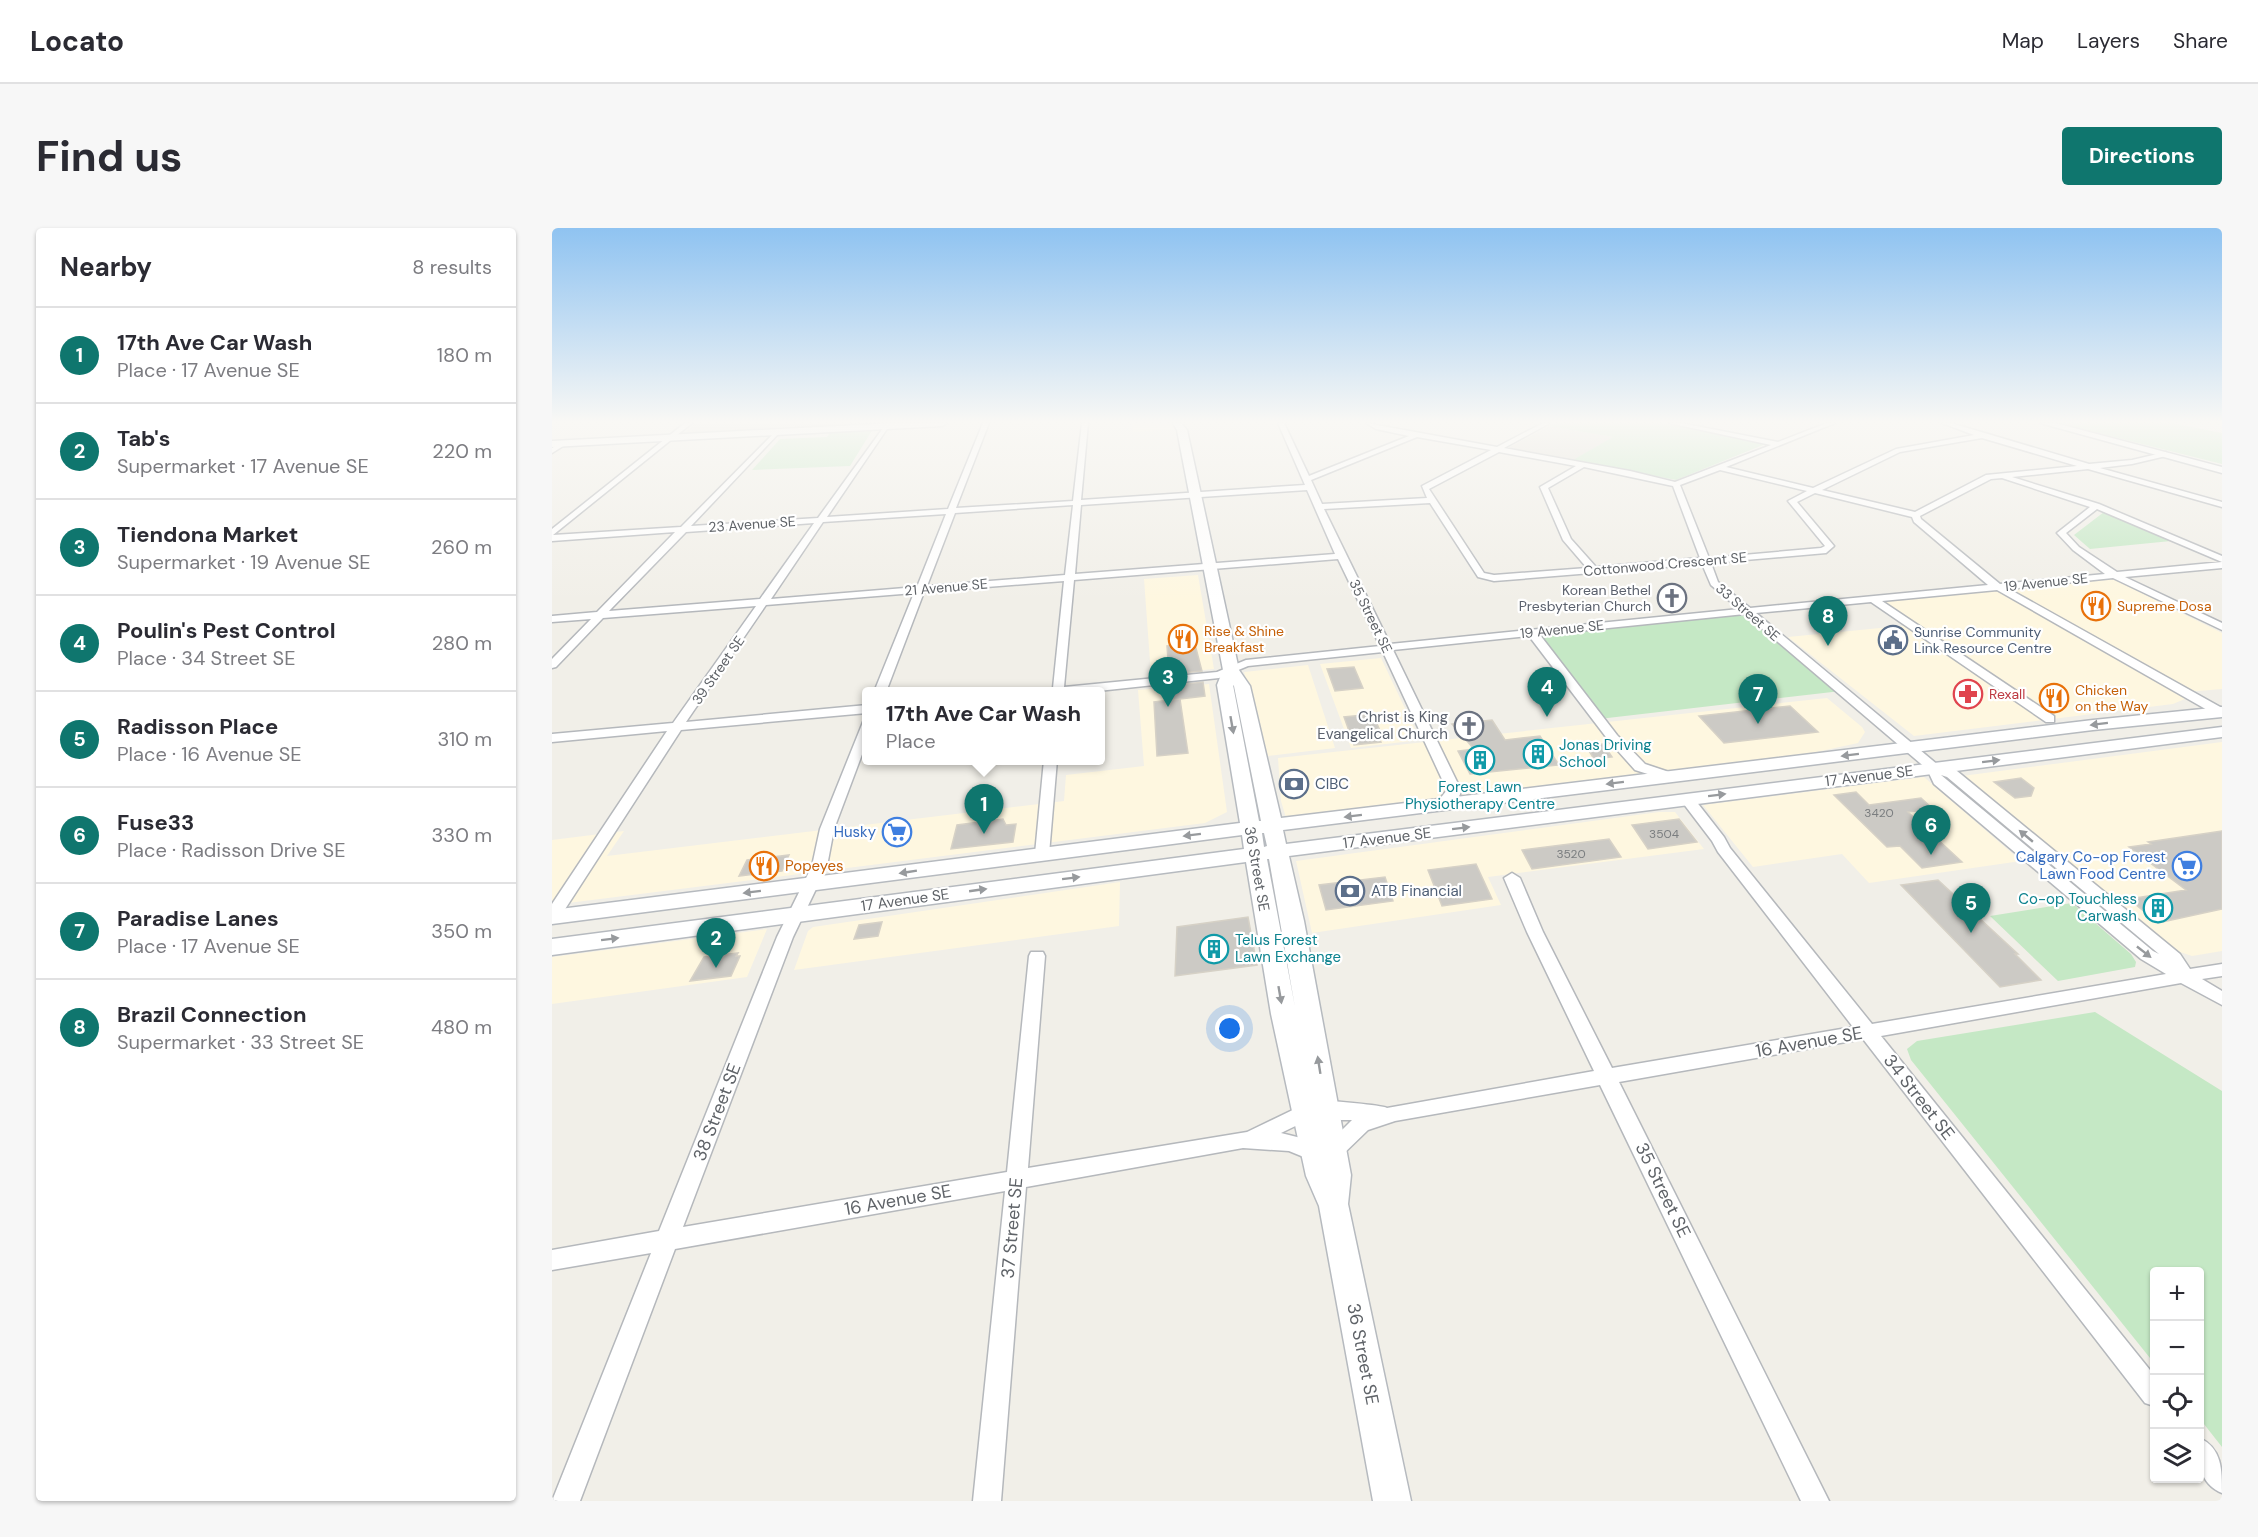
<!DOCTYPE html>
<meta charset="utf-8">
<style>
body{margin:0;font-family:"DM Sans",sans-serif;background:#f7f7f7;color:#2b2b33}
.controls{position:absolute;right:18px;bottom:18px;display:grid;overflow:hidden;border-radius:6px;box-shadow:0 2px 4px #0004}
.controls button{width:54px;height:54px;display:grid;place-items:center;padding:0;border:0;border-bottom:2px solid #e1e1e2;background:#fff;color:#2b2b33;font:30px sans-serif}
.you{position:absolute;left:678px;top:801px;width:21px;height:21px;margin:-15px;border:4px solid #fff;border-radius:50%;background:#1a73e8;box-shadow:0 0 0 9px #1a73e833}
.badge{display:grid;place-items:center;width:39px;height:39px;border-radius:50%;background:#0f766e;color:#fff;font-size:20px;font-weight:700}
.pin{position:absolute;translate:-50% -50px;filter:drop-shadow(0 2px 3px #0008)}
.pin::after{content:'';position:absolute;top:32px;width:21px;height:18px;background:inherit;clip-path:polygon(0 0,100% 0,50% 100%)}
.popup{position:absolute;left:310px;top:459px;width:243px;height:78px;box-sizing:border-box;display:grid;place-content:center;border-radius:6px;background:#fff;filter:drop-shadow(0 2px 4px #0005);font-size:20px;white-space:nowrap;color:#7c7c81}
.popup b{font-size:22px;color:#2b2b33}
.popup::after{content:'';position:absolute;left:50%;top:100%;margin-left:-12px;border:12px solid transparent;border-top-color:#fff}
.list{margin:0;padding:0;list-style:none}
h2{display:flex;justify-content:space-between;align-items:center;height:78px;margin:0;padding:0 24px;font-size:26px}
h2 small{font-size:20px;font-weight:400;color:#7c7c81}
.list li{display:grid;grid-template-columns:39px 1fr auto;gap:18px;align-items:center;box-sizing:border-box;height:96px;padding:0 24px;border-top:2px solid #e1e1e2}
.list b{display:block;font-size:22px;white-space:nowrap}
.list p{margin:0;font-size:20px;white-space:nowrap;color:#7c7c81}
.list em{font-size:20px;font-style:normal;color:#7c7c81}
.icon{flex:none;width:33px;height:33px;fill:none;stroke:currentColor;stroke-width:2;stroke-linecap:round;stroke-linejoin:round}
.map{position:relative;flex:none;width:1670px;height:1273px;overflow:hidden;border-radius:6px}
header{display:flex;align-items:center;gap:36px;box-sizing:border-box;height:84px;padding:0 30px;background:#fff;border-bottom:2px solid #e1e1e2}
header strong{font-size:28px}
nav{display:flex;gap:33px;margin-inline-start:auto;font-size:21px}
.intro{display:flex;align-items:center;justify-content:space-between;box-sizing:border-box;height:144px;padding:0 36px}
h1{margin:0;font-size:42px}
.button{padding:15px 27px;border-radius:6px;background:#0f766e;color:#fff;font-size:21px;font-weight:700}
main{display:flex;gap:36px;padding:0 36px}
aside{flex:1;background:#fff;border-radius:6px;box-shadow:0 2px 4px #0004}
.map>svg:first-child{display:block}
.commercial{fill:#fef7e0}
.education{fill:#e1ded6}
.green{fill:#c5e8c5}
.building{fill:#cccac5;stroke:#d6d1c6;stroke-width:1.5}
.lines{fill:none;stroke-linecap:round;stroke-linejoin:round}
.street-casing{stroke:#b5b8bc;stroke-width:3}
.secondary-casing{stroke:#b6babf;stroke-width:3}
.street{fill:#fff;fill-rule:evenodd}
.secondary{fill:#fff;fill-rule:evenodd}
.oneway{fill:#979a9d}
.labels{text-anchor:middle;stroke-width:4.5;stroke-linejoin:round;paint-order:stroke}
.number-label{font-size:12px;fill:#7a7d7f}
.far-street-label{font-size:14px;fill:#5f6368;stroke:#fff}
.far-worship-label{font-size:14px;fill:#5b616d;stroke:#fff;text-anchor:end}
.far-food-label{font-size:14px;fill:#c56008;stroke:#fff;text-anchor:start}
.far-service-label{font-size:14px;fill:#4e5e75;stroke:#fff;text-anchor:start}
.far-health-label{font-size:14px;fill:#be3a42;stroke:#fff;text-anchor:start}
.worship-label{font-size:15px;fill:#5b616d;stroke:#fff;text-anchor:end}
.culture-label{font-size:15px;fill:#0d838f;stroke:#fff;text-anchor:start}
.street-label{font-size:15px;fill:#5f6368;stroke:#fff}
.service-label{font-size:15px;fill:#4e5e75;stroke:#fff;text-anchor:start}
.shop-label{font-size:15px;fill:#366cbe;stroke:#fff;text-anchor:end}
.food-label{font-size:15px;fill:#c56008;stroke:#fff;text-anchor:start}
.near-street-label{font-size:18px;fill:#5f6368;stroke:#fff}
</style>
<header>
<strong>Locato</strong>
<nav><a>Map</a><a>Layers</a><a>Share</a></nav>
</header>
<div class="intro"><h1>Find us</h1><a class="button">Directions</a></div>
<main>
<aside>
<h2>Nearby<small>8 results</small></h2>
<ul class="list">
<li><span class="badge">1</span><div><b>17th Ave Car Wash</b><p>Place · 17 Avenue SE</p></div><em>180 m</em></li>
<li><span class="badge">2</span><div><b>Tab's</b><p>Supermarket · 17 Avenue SE</p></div><em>220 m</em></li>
<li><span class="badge">3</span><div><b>Tiendona Market</b><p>Supermarket · 19 Avenue SE</p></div><em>260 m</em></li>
<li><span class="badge">4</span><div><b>Poulin's Pest Control</b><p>Place · 34 Street SE</p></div><em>280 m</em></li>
<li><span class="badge">5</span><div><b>Radisson Place</b><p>Place · 16 Avenue SE</p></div><em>310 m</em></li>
<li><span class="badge">6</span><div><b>Fuse33</b><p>Place · Radisson Drive SE</p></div><em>330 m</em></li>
<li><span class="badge">7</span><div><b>Paradise Lanes</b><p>Place · 17 Avenue SE</p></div><em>350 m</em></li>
<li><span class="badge">8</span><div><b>Brazil Connection</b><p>Supermarket · 33 Street SE</p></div><em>480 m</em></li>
</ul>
</aside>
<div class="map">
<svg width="1670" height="1273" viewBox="0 0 1670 1273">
<rect width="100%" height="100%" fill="#f1efe8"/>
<!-- commercial -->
<path class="commercial" d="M580 195H621L624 201 581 204Z
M646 347 662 441 599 447 592 351Z
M1555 348 1670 405V461L1635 464 1640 468 1621 476 1362 508 1236 409 1359 397 1322 372Z
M829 430 868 512 799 520 768 436Z
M756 437 783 520 716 528 692 444Z
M657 456 675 584 653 595 0 677V612L72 603 55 628 512 573 514 547 592 538 586 462Z
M1275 470 1310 499 1313 504 1306 515 1260 525 735 593 729 573 726 530Z
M1670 514V723L1640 728 1622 722 1410 548Z
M1372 549 1469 633 1317 655 1290 626 1201 639 1151 577Z
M1107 584H1123L1152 621 936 649 949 677 760 705 744 633Z
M568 654 567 698 242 742 256 703 261 699Z
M215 701 195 749 0 776V729Z"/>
<!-- education -->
<path class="education" d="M144 195H340L131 206Z
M997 198 1062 209 1022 232 956 220Z"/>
<!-- green -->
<path class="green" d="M1004 195H1108L1167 204 1216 215 1124 252 1021 232 1061 209 997 198Z
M1506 195H1620L1670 205V236Z
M321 201 298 238 200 242 228 211 275 209 279 203Z
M1552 284 1619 313 1538 321 1522 307Z
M1193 383 1289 463 1047 491 980 404Z
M1520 675 1579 726 1584 734 1583 739 1506 753 1438 688Z
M1543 784 1670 863V1219L1648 1191V1044H1602V1135L1359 832 1355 821 1365 813Z"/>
<!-- building -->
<path class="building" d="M640 405 650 443 617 446 615 418 622 417 620 407Z
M802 439 811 460 783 463 775 441Z
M651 454 653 468 620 472 618 458Z
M628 471 636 525 605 528 602 474Z
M1238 478 1266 504 1172 515 1147 488Z
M821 486 831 510H827L829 514 802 517 792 489Z
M940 492 953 512 988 508 1007 537 918 546 906 523 922 521 900 496Z
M1051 516 1060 529 1042 531 1034 518Z
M1469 550 1482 560 1479 568 1463 570 1442 554Z
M1304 564 1317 577 1369 570 1381 581 1356 584 1410 634 1370 640 1348 618 1335 619 1282 567Z
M451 591 454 597 464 596 461 614 399 621 405 597Z
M1127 591 1145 614 1096 621 1080 597Z
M1670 603V681L1606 695 1577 671 1634 662 1577 619 1599 616 1596 614Z
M1057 611 1069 629 980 641 970 622Z
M237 627 230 643 187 648 195 632Z
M924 636 940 671 890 678 876 642Z
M833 649 841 673 774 682 767 657Z
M1386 652 1466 726H1463L1489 752 1448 759 1349 657Z
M696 689 705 737 623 748 625 699Z
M330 694 326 708 302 711 307 697Z
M186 725 184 728H188L179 748 138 753 152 729Z"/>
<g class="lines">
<!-- street casing -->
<g class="street-casing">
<path id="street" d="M133 195H140L1 307 129 299 226 201 228 204 139 298 266 290 334 196 337 198 275 289 396 281 431 195H437L404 280 521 273 530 195H536L529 272 753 257 726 195H732L757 248 857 208 824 201 814 195 945 219 991 195H998L952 220 1078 243 1123 254 1219 217 1117 195H1129L1226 214 1275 195H1283L1174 239 1261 260 1344 221 1422 207 1390 195H1399L1537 236 1580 232 1614 224V228L1580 236 1548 240 1670 274V279L1536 241 1460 249 1547 276 1670 328V334L1545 281 1514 305 1527 319 1565 344 1670 334V340L1573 349 1670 395V402L1561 350 1457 361 1670 480V487H1664L1445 362 1330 373 1502 488V494H1494L1319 374 1204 385 1386 537 1405 543 1628 726 1638 741 1670 736V748L1650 751 1670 763V777L1629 755 1329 808 1602 1147V1178L1593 1175 1311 811 1067 854 1277 1273H1249L1048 857 843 893 816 902 787 930 780 933 772 929 764 934 737 923 691 920 474 959 449 1273H421L453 963 123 1021 28 1273H0L99 1025 0 1042V1022L107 1003 225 709 260 638 268 601 311 494 315 493V513L282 601 275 638 241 709 131 999 455 944 477 728 479 724H491L493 728 476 940 695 904 753 876 760 878 763 884 760 890 729 905 753 911 772 920 800 892H789L767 885 764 879 767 873C771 872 829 877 835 880L1042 843 975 704 952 650 960 645 968 650 991 704 1060 840 1301 799 1166 624 1160 613 1128 571 1135 567 1140 568 1172 609 1178 620 1320 796 1614 746 1589 731 1382 556 1375 541 1193 386 988 407 1065 507 1093 536 1123 546 1125 549 1123 552 1118 553 1083 542 1057 513 977 408 841 422 909 562C909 570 898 579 890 581L883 577 895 562 831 424 696 438 667 450 537 464H492L501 460 512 353 372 364 334 464H322L362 365 214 377 134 494 315 477V485L129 502 6 692 0 693V676L115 503 0 514V506L121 495 204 378 51 390 4 439 0 440V431L39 391 0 394V388L45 384 123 304 0 313V301ZM865 209 939 222 870 258 875 270 770 276 759 252ZM1430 210 1525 238 1434 247 1363 284 1270 262 1348 224ZM947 224 1024 238 988 259 1011 312 1035 340 942 347 932 345 877 261ZM1032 239 1121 258 1148 330 1044 339 1019 311 996 260ZM1168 242 1255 263 1236 273 1273 318 1269 320 1157 330 1128 257ZM1450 250 1538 279 1505 305 1521 322 1553 346 1448 356 1369 291 1368 288 1439 251ZM755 262 783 326 523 346 529 277ZM1263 265 1360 289 1362 294 1436 357 1198 380 1166 354 1159 335 1274 325 1282 318 1245 274ZM878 275 926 349 942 353 1150 336 1159 357 1187 381 838 416 772 281ZM521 277 513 347 375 358 403 285ZM394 286 365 359 219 371 271 294ZM262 295 208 371 57 383 134 304ZM786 331 828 418 694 432 665 444 512 459 522 352ZM1389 547 1395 549 1607 726 1601 723Z
M11 214 16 215 0 225V220Z
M492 532H505L497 626 490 630 483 626Z
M1648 1210C1670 1221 1670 1241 1670 1265 1646 1255 1646 1232 1648 1210Z"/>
</g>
<!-- secondary casing -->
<g class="secondary-casing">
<path id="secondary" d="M343 195H395L390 198 0 219V213Z
M621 195H629L635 202 687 442 698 458 729 590 1541 492 1670 479V489L1541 502 731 602 734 616 1670 499V509L737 628 752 693 799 947 796 976 859 1273H821L767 978 754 948 719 786 694 634 0 727V711L692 621 690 607 0 696V682L688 595 665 457 671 442 625 202ZM681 457 682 458 709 593H707ZM710 605H712L715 618 712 619ZM715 631H717L743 779Z
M1488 195H1503L1670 239V245Z"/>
</g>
<!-- street -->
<use href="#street" class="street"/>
<!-- secondary -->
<use href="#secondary" class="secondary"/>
</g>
<!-- one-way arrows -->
<defs><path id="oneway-solid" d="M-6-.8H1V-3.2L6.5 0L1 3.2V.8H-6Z" transform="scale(1.5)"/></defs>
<g class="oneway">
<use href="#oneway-solid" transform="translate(1547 496) rotate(173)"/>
<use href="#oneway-solid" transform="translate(680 497) rotate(80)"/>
<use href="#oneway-solid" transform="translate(1298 527) rotate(173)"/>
<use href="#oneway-solid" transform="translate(1439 533) rotate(-7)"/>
<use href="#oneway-solid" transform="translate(1063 555) rotate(173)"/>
<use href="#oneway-solid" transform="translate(1165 567) rotate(-7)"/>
<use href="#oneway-solid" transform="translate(801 588) rotate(173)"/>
<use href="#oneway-solid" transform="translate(909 600) rotate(-7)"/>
<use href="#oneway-solid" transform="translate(640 607) rotate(173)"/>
<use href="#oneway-solid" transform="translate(1474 608) rotate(-140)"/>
<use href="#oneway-solid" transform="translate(356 644) rotate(171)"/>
<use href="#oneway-solid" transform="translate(519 650) rotate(-7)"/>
<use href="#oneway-solid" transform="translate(426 662) rotate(-8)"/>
<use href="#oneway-solid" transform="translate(200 664) rotate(173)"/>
<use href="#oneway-solid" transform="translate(58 711) rotate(-7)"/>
<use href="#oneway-solid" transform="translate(1592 724) rotate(38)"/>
<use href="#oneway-solid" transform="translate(728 767) rotate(80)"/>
<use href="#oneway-solid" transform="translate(767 837) rotate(-99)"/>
</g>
<!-- sky -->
<linearGradient id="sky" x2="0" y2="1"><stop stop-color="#8fc3f1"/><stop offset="0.52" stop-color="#f9f8f5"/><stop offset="1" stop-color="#f9f8f5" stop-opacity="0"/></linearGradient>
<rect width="1670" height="373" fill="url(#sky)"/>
<!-- icons -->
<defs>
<g id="church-ring" transform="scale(1.5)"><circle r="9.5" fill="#fff" stroke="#6b7280" stroke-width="1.5"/><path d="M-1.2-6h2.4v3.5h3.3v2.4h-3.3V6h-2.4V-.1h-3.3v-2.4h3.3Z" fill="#6b7280"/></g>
<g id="restaurant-ring" transform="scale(1.5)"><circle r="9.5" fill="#fff" stroke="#e8710a" stroke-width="1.5"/><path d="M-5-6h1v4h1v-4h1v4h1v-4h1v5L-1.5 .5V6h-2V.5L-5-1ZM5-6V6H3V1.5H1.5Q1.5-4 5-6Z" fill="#e8710a"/></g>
<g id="civic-ring" transform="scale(1.5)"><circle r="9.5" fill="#fff" stroke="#5c6f8a" stroke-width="1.5"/><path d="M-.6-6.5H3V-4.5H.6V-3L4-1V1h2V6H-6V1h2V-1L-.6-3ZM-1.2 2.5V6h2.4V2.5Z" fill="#5c6f8a"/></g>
<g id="pharmacy-ring" transform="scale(1.5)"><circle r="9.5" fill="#fff" stroke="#e0444e" stroke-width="1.5"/><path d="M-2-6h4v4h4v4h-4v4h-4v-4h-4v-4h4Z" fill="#e0444e"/></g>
<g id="building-ring" transform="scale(1.5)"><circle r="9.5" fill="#fff" stroke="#0f9aa8" stroke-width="1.5"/><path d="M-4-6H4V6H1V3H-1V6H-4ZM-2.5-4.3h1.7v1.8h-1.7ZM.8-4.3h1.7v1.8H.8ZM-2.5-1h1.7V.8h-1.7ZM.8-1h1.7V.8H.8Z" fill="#0f9aa8"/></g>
<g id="bank-ring" transform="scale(1.5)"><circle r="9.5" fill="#fff" stroke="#5c6f8a" stroke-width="1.5"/><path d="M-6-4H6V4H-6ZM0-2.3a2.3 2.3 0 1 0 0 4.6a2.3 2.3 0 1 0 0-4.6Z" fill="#5c6f8a"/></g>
<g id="supermarket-ring" transform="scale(1.5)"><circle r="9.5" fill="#fff" stroke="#3f7fe0" stroke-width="1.5"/><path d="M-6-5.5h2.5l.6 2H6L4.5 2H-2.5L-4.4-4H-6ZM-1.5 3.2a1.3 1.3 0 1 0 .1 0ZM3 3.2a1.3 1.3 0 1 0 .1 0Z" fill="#3f7fe0"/></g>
</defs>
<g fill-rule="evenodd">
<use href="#church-ring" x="1120" y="370"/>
<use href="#restaurant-ring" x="1544" y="378"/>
<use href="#restaurant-ring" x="631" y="411"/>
<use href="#civic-ring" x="1341" y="412"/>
<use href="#pharmacy-ring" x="1416" y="466"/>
<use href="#restaurant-ring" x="1502" y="470"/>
<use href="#church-ring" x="917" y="498"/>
<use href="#building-ring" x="986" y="526"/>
<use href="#building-ring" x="928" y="532"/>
<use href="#bank-ring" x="742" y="556"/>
<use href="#supermarket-ring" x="345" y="604"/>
<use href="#restaurant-ring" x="212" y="638"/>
<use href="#supermarket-ring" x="1635" y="638"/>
<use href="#bank-ring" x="798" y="663"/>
<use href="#building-ring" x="1606" y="680"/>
<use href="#building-ring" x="662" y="721"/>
</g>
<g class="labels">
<!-- number labels -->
<g class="number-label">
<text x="1327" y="589">3420</text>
<text x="1112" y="610">3504</text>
<text x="1019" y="630">3520</text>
</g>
<!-- far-street labels -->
<g class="far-street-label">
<text transform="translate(200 296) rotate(-4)" y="5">23 Avenue SE</text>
<text transform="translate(1113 336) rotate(-5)" y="5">Cottonwood Crescent SE</text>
<text transform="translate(1494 354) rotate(-6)" y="5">19 Avenue SE</text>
<text transform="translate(394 359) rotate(-5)" y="5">21 Avenue SE</text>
<text transform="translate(1196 384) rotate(41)" y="5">33 Street SE</text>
<text transform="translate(819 388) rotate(64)" y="5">35 Street SE</text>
<text transform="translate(1010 401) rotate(-6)" y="5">19 Avenue SE</text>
<text transform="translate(166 442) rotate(-55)" y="5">39 Street SE</text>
</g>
<!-- far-worship labels -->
<g class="far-worship-label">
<text x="1099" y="367">Korean Bethel<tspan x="1099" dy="16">Presbyterian Church</tspan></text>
</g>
<!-- far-food labels -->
<g class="far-food-label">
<text x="1565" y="383">Supreme Dosa</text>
<text x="652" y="408">Rise &amp; Shine<tspan x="652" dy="16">Breakfast</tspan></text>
<text x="1523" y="467">Chicken<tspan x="1523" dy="16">on the Way</tspan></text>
</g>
<!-- far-service labels -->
<g class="far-service-label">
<text x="1362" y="409">Sunrise Community<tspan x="1362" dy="16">Link Resource Centre</tspan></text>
</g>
<!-- far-health labels -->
<g class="far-health-label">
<text x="1437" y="471">Rexall</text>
</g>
<!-- worship labels -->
<g class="worship-label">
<text x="896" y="494">Christ is King<tspan x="896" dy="17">Evangelical Church</tspan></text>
</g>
<!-- culture labels -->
<g class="culture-label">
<text x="1007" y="522">Jonas Driving<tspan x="1007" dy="17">School</tspan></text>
<text x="928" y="564" text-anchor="middle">Forest Lawn<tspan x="928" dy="17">Physiotherapy Centre</tspan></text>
<text x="1585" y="676" text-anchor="end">Co-op Touchless<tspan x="1585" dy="17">Carwash</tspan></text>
<text x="683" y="717">Telus Forest<tspan x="683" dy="17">Lawn Exchange</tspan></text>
</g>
<!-- street labels -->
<g class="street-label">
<text transform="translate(1317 548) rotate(-7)" y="5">17 Avenue SE</text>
<text transform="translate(835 610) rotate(-7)" y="5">17 Avenue SE</text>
<text transform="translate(705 641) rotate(80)" y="5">36 Street SE</text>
<text transform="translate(353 672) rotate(-8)" y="5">17 Avenue SE</text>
</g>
<!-- service labels -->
<g class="service-label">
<text x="763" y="561">CIBC</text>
<text x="819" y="668">ATB Financial</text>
</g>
<!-- shop labels -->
<g class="shop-label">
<text x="324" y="609">Husky</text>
<text x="1614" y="634">Calgary Co-op Forest<tspan x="1614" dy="17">Lawn Food Centre</tspan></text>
</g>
<!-- food labels -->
<g class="food-label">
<text x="233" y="643">Popeyes</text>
</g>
<!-- near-street labels -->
<g class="near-street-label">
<text transform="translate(1257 814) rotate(-10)" y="6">16 Avenue SE</text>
<text transform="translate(1367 869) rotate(52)" y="6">34 Street SE</text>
<text transform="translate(165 884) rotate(-69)" y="6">38 Street SE</text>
<text transform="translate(1111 962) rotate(64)" y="6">35 Street SE</text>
<text transform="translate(346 972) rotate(-10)" y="6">16 Avenue SE</text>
<text transform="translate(460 1000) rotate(-85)" y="6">37 Street SE</text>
<text transform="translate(811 1126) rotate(79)" y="6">36 Street SE</text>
</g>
</g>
</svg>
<div class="controls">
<button>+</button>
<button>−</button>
<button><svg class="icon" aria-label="locate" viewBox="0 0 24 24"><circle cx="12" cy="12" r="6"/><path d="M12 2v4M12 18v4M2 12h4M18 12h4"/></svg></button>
<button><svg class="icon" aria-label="layers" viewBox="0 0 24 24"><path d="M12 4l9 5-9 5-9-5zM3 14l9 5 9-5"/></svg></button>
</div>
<div class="you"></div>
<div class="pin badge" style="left:432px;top:606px">1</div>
<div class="popup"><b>17th Ave Car Wash</b>Place</div>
<div class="pin badge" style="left:164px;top:740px">2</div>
<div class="pin badge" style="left:616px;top:479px">3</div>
<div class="pin badge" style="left:995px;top:489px">4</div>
<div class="pin badge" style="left:1419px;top:705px">5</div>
<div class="pin badge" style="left:1379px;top:627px">6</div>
<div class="pin badge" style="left:1206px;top:496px">7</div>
<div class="pin badge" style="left:1276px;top:418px">8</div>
</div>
</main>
